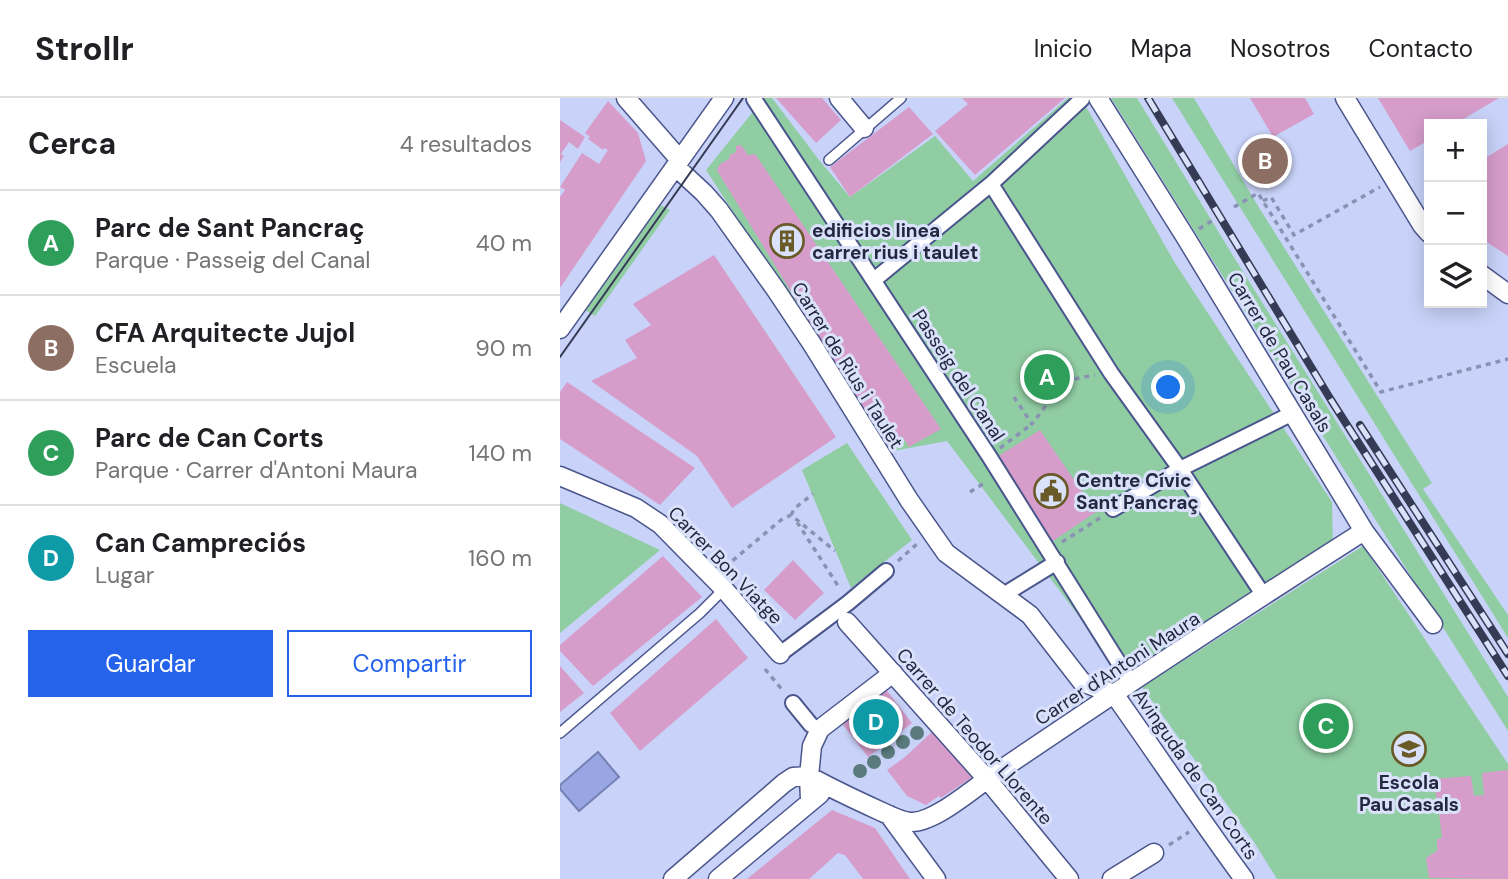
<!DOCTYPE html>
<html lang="es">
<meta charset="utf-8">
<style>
body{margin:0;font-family:"DM Sans",sans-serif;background:#f2f2f2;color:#202124}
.controls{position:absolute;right:21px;top:21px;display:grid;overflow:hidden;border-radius:0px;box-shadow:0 4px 18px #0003}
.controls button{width:63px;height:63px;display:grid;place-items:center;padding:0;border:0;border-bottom:2px solid #e0e0e0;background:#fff;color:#202124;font:35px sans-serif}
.you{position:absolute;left:609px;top:290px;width:24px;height:24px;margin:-18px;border:5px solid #fff;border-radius:50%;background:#1a73e8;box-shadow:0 0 0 10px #1a73e833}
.badge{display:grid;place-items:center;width:46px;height:46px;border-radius:50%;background:#2563eb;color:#fff;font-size:23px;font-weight:700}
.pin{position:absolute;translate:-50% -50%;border:4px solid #fff;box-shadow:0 2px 7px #0006}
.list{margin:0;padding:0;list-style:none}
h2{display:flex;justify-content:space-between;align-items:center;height:91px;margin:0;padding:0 28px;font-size:30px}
h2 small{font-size:23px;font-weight:400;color:#757577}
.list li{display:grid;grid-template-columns:46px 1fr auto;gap:21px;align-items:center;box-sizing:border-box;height:105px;padding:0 28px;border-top:2px solid #e0e0e0}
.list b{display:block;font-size:26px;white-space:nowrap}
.list p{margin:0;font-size:23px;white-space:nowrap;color:#757577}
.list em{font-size:23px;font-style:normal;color:#757577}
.actions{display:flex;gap:14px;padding:21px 28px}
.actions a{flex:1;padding:16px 0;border:2px solid #2563eb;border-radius:0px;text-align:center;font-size:24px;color:#2563eb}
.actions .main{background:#2563eb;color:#fff}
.icon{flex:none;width:38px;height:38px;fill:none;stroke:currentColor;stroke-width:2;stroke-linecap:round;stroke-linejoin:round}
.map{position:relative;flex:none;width:948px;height:781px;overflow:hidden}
header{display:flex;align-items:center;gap:42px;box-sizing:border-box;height:98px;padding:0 35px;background:#fff;border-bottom:2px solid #e0e0e0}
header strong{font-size:33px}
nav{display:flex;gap:38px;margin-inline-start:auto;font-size:24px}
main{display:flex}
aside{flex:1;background:#fff}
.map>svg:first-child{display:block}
.green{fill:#91cda3}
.water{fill:#98a7e4;stroke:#7581b3;stroke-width:2}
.building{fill:#d69dcb}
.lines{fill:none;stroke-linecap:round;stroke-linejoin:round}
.service-casing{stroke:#4a558c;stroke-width:12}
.pedestrian-casing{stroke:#4a558c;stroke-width:18}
.minor-casing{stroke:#4a558c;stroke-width:21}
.path{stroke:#8a92b3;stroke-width:3.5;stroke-dasharray:5 5;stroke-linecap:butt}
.service{stroke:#fff;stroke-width:9}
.pedestrian{stroke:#fff;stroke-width:14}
.minor{stroke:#fff;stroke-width:18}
.tram{stroke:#353b54;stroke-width:2}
.rail-casing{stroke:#353b54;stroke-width:8}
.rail{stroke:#dae1fa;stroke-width:5;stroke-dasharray:16;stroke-linecap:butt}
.tree{fill:#5a7b7d}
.labels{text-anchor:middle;stroke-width:6;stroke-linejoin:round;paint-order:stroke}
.poi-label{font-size:19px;font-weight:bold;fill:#232840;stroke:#dae1fa;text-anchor:start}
.street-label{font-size:19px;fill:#232840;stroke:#dae1fa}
</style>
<header>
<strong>Strollr</strong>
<nav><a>Inicio</a><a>Mapa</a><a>Nosotros</a><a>Contacto</a></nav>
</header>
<main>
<aside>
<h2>Cerca<small>4 resultados</small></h2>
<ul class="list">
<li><span class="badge" style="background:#2e9e5b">A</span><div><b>Parc de Sant Pancraç</b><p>Parque · Passeig del Canal</p></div><em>40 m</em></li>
<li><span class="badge" style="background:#8d6e63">B</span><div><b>CFA Arquitecte Jujol</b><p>Escuela</p></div><em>90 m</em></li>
<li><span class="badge" style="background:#2e9e5b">C</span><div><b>Parc de Can Corts</b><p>Parque · Carrer d'Antoni Maura</p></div><em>140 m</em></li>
<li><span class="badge" style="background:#0f9aa8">D</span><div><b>Can Campreciós</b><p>Lugar</p></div><em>160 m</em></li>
</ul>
<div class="actions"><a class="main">Guardar</a><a>Compartir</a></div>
</aside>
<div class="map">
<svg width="948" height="781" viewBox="0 0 948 781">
<rect width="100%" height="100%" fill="#c9d3f9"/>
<!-- green -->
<path class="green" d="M204 0H212L259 62 290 99 375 38 413 83 508 0H521L615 165 772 404 773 448 566 581 387 343 333 353 239 216 146 72Z
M551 0H577L672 156 948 599V633Z
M612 0H634L698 108 872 385 863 391 948 517V540Z
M100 107 110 112 35 218 25 212Z
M287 345 352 442 291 490 242 372Z
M0 405 100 452 0 535Z
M803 448 948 666V781H717L694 744 582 589Z"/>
<!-- water -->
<path class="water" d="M38 654 59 679 19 713 0 691V687Z"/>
<!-- building -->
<path class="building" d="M216 0H262L281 22 256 45Z
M402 0H505L415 77 375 33 408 6Z
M690 0H745L754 16 713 39Z
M818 0H939L895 26H869V42L850 53Z
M48 3 78 35 86 63 0 190V99L5 92 0 89 22 55 39 66 48 52 44 50 43 52 28 41 30 39 25 35Z
M349 9 373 36 290 99 270 69Z
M0 22 25 39 18 51 9 44 1 56 4 58 0 64Z
M948 46V158L922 141V62Z
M181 47 188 57 195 56 381 331 349 349 342 338 325 348 158 74 157 71 160 66 169 61 170 57 176 54V48Z
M154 157 276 339 172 410 137 358 31 283 77 260 65 242 91 227 73 206Z
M7 284 135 370 100 407 0 341V294Z
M480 332 536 414 493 443 437 359Z
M103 458 142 499 33 588 0 553V547Z
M233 462 264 495 235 522 204 492Z
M156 521 188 560 80 653 50 615Z
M0 568 24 595 0 614Z
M324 589 352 625 308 659 280 623Z
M373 633 414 678 381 700 379 698 366 707 347 698 327 672 345 659Z
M948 672V781L869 780 866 760 877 753V741L882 740 879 714 885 711V702H877L873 681 911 678 914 698 924 697 922 675Z
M272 712 315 730 350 781H303L285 757 278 755 249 781H187Z"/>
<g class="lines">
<!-- service casing -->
<g class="service-casing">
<path id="service" d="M269 62 341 0
M0 635 140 515 164 491"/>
</g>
<!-- pedestrian casing -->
<g class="pedestrian-casing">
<path id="pedestrian" d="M194 1 429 358 567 578
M431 86 551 275 620 371 704 498
M314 182 431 86 522 1
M553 411 620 371 725 319
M450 493 497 464
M220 556 288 505 326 473
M233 605 251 627"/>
</g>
<!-- minor casing -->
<g class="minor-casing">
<path id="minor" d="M66 0 120 62
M279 0 304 30
M538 0 626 140 804 433 873 526
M785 0 862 127 869 135
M116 69 144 95 159 112 216 192 252 246 349 402 386 455 470 517 522 584 554 596
M922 177 948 196
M0 231 164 0
M0 378 76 410 100 426 164 491 220 556
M287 524 427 681 509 781
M333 575 260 631 252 648 249 678C272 691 296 702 320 713 329 717 340 723 350 724 374 726 416 688 436 675 557 593 680 512 804 433
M554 596C598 658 639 720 684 781
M329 717 376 781
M113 781 224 685 233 679 249 678 250 702
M158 781 260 696
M552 781 594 755"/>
</g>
<!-- path -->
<path class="path" d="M703 103 711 99 734 137 820 89
M674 109 698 95 821 294 948 261
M639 131 653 122
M454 299 472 326 487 306 490 291 499 284 535 277
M440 350 472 326
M410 394 426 384
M231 417 235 410 253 396
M237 424 280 491
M502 444 540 420
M338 463 358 445
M165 469 221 422 231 417 275 453
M205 571 224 594
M609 747 629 734"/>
<!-- service -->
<use href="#service" class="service"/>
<!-- pedestrian -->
<use href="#pedestrian" class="pedestrian"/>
<!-- minor -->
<use href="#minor" class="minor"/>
<!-- tram -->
<path class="tram" d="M0 259 183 0"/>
<!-- rail casing -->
<g class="rail-casing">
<path id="rail" d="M588 0 771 302 948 578
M800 327 948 556"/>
</g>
<!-- rail -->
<use href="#rail" class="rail"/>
</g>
<!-- trees -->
<g class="tree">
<circle cx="357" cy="635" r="7"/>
<circle cx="343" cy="644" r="7"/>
<circle cx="328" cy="654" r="7"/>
<circle cx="314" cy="664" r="7"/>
<circle cx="300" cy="673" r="7"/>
</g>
<!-- icons -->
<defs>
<g id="building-ring" transform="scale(1.75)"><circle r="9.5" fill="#dae1fa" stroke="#695a28" stroke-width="1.5"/><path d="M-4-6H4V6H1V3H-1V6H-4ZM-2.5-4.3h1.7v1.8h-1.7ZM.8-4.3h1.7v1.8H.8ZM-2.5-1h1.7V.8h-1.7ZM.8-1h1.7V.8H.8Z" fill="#695a28"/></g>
<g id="civic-ring" transform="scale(1.75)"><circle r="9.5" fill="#dae1fa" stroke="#695a28" stroke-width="1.5"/><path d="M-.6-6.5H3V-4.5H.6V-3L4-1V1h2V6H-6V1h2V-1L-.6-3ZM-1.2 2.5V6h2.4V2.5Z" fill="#695a28"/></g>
<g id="school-ring" transform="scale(1.75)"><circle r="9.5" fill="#dae1fa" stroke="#695a28" stroke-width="1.5"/><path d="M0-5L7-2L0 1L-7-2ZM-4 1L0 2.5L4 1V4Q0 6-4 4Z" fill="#695a28"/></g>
</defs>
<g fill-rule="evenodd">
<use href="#building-ring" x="227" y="143"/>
<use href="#civic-ring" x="491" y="393"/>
<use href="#school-ring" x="849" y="651"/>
</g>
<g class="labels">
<!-- poi labels -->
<g class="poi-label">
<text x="252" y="139">edificios linea<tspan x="252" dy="22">carrer rius i taulet</tspan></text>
<text x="516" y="389">Centre Cívic<tspan x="516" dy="22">Sant Pancraç</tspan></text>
<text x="849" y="691" text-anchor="middle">Escola<tspan x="849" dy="22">Pau Casals</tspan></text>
</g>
<!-- street labels -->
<g class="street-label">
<text transform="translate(720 254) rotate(59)" y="7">Carrer de Pau Casals</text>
<text transform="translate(288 267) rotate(58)" y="7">Carrer de Rius i Taulet</text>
<text transform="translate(399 277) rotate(57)" y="7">Passeig del Canal</text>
<text transform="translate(166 467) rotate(46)" y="7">Carrer Bon Viatge</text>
<text transform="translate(557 570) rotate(-33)" y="7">Carrer d'Antoni Maura</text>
<text transform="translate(415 638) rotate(49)" y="7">Carrer de Teodor Llorente</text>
<text transform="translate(636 676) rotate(55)" y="7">Avinguda de Can Corts</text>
</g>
</g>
</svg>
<div class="controls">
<button>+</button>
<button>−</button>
<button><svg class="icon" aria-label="layers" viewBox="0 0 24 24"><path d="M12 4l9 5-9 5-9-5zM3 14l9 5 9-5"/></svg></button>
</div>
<div class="you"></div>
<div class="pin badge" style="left:487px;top:279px;background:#2e9e5b">A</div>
<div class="pin badge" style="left:705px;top:63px;background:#8d6e63">B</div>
<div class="pin badge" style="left:766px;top:628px;background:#2e9e5b">C</div>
<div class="pin badge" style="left:316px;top:624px;background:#0f9aa8">D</div>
</div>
</main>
